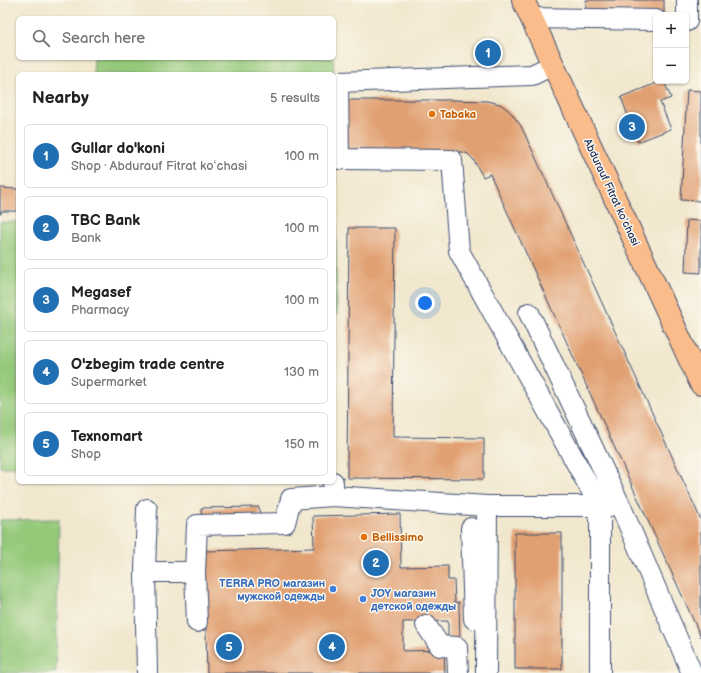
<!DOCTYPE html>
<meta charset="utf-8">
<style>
body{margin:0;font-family:"Balsamiq Sans",sans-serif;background:#f2f2f2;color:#222}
.controls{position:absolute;right:12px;top:12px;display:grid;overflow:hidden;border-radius:6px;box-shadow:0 1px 3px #0004}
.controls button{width:36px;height:36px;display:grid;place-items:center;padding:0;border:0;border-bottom:1px solid #e0e0e0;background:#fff;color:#222;font:20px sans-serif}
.you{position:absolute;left:425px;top:303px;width:14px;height:14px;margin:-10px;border:3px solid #fff;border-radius:50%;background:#1a73e8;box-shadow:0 0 0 6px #1a73e833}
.badge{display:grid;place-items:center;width:26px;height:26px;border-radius:50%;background:#1f6fb2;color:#fff;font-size:13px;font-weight:700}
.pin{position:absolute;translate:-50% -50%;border:2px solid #fff;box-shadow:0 1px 4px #0006}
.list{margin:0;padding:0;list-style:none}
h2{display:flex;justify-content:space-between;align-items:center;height:52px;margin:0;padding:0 16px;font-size:17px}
h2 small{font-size:13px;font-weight:400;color:#767676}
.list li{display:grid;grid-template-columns:26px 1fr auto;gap:12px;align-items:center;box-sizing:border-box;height:64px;margin:0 8px 8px;padding:0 8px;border:1px solid #e0e0e0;border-radius:6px}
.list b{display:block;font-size:15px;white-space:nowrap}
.list p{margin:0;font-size:13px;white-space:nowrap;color:#767676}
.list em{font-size:13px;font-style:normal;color:#767676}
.icon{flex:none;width:22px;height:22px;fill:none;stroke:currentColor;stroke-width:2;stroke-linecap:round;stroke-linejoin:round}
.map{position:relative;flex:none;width:701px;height:673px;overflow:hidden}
.search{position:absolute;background:#fff;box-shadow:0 1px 3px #0004;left:16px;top:16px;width:320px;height:44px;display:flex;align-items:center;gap:10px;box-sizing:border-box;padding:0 14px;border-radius:6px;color:#767676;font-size:15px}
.panel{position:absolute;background:#fff;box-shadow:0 1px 3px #0004;left:16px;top:72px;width:320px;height:412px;border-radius:6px}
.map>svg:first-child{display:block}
.green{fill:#95c97a;stroke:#587c6c}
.building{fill:#e1a072}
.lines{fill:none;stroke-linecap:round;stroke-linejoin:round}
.minor-casing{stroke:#3b4b6f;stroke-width:22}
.major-casing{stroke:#3b4b6f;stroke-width:24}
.minor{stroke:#fff;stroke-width:20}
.major{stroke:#f9bc8a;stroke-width:22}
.food-dot{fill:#e8710a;stroke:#fbf7ec;stroke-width:1.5}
.shop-dot{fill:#3f7fe0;stroke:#fbf7ec;stroke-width:1.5}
.labels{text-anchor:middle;stroke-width:3;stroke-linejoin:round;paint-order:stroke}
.food-label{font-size:11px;font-weight:bold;fill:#c56008;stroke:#fbf7ec;text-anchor:start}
.street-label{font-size:11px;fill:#1b2f5e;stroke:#fbf7ec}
.shop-label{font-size:11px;font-weight:bold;fill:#366cbe;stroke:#fbf7ec;text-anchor:end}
</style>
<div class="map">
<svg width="701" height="673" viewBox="0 0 701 673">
<rect width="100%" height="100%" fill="#fbf7ec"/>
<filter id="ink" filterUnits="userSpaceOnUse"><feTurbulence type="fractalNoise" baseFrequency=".025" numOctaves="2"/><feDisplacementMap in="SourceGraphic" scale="8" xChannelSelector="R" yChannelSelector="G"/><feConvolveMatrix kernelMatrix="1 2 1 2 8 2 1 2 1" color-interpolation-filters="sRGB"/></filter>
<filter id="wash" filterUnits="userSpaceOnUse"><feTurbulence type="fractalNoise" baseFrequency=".012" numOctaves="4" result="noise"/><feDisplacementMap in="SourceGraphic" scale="16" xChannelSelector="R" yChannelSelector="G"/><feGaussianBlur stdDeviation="0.9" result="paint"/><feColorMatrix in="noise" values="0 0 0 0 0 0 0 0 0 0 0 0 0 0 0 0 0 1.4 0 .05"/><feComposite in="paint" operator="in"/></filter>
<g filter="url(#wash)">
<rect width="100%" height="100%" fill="#f1e7cd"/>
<!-- green -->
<path class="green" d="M94 58H333L334 74H93Z
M334 104 337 313 334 323Z
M0 222H18V467H0Z
M59 519 56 673H0V520Z"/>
<g id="blocks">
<!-- building -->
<path class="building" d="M586 0H664V14L586 13Z
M662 81H664L671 98 660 102 671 129 638 142 621 97Z
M687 90 701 91V201L681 200Z
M343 100H451L487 101 500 104 508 110 512 114 521 126 534 154 701 520V637L490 174 483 177 473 159 468 154 463 152H343Z
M0 188 18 189V211H1V214H0Z
M687 220 701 221V273L685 272Z
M349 228H395L393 437 484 438V479L347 478Z
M259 507 260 516 202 518 201 508Z
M400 514 401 567 448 566V580H454L455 603 459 602 460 643 448 644V621L403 622V651L444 650 445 673H207L204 551 314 548 313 516Z
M515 533H562V669H515Z"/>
</g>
</g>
<g filter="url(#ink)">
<use href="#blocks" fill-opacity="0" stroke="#3b4b6f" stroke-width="1"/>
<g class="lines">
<!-- minor casing -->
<g class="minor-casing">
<path id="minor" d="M531 18 656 20
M686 21H687V0
M553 65 532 75 338 82 339 159 452 160 459 251 600 506V673
M529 313 621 507 692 673
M333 482V496L487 506
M471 528 474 619
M145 572H195L197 525 285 523 291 499 333 496
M195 572 197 622
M426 625 440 646 457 647 458 673
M147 673 145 572 147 509
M486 673 487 506H610"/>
</g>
<!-- major casing -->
<g class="major-casing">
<path id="major" d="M523 0 701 384"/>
</g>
<!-- minor -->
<use href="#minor" class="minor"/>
<!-- major -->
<use href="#major" class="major"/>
</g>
</g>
<!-- markers -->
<g class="food-dot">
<circle cx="432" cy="114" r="4"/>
<circle cx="364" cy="537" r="4"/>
</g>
<g class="shop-dot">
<circle cx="333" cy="589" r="4"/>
<circle cx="363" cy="599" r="4"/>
</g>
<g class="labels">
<!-- food labels -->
<g class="food-label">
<text x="440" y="118">Tabaka</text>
<text x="372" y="541">Bellissimo</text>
</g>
<!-- street labels -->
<g class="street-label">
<text transform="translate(612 192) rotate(65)" y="4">Abdurauf Fitrat koʻchasi</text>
</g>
<!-- shop labels -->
<g class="shop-label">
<text x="325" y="587">TERRA PRO магазин<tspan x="325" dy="13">мужской одежды</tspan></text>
<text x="371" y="597" text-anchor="start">JOY магазин<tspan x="371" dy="13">детской одежды</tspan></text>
</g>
</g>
</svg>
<div class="controls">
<button>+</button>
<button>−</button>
</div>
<div class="you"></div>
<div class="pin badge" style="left:488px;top:53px">1</div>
<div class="pin badge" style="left:376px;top:563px">2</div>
<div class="pin badge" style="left:632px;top:127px">3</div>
<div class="pin badge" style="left:332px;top:647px">4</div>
<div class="pin badge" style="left:229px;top:647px">5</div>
<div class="search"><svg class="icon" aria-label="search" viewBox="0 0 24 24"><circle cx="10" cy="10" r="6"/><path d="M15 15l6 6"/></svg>Search here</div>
<section class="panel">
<h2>Nearby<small>5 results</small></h2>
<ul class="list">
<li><span class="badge">1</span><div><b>Gullar do'koni</b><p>Shop · Abdurauf Fitrat koʻchasi</p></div><em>100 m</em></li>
<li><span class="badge">2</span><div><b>TBC Bank</b><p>Bank</p></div><em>100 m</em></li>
<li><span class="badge">3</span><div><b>Megasef</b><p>Pharmacy</p></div><em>100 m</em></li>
<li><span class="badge">4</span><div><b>O'zbegim trade centre</b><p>Supermarket</p></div><em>130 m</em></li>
<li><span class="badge">5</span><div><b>Texnomart</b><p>Shop</p></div><em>150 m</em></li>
</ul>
</section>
</div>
